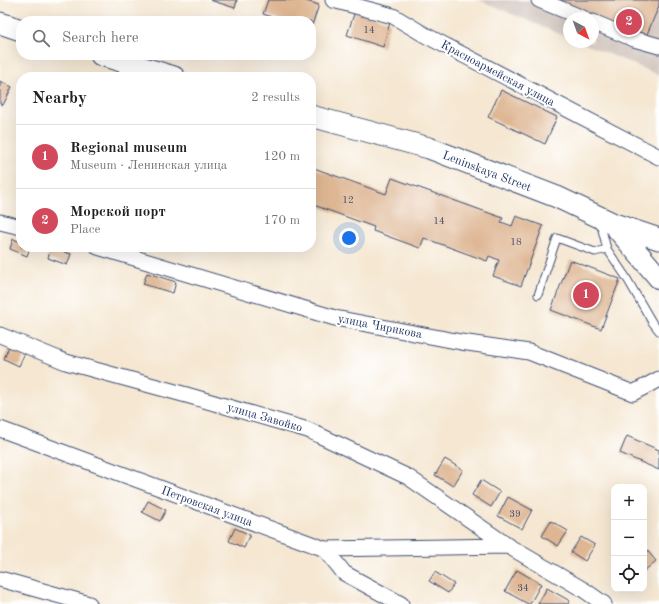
<!DOCTYPE html>
<meta charset="utf-8">
<style>
body{margin:0;font-family:"Old Standard TT",serif;background:#f6f6f6;color:#202124}
.controls{position:absolute;right:12px;bottom:12px;display:grid;overflow:hidden;border-radius:8px;box-shadow:0 4px 16px #0002}
.controls button{width:36px;height:36px;display:grid;place-items:center;padding:0;border:0;border-bottom:1px solid #e0e0e0;background:#fff;color:#202124;font:20px sans-serif}
.compass{position:absolute;left:563px;top:12px;width:36px;height:36px;border-radius:50%;background:#fff;box-shadow:0 4px 16px #0002;rotate:139deg}
.you{position:absolute;left:349px;top:238px;width:14px;height:14px;margin:-10px;border:3px solid #fff;border-radius:50%;background:#1a73e8;box-shadow:0 0 0 6px #1a73e833}
.badge{display:grid;place-items:center;width:26px;height:26px;border-radius:50%;background:#d1495b;color:#fff;font-size:13px;font-weight:700}
.pin{position:absolute;translate:-50% -50%;border:2px solid #fff;box-shadow:0 1px 4px #0006}
.list{margin:0;padding:0;list-style:none}
h2{display:flex;justify-content:space-between;align-items:center;height:52px;margin:0;padding:0 16px;font-size:17px}
h2 small{font-size:13px;font-weight:400;color:#757577}
.list li{display:grid;grid-template-columns:26px 1fr auto;gap:12px;align-items:center;box-sizing:border-box;height:64px;padding:0 16px;border-top:1px solid #e0e0e0}
.list b{display:block;font-size:15px;white-space:nowrap}
.list p{margin:0;font-size:13px;white-space:nowrap;color:#757577}
.list em{font-size:13px;font-style:normal;color:#757577}
.icon{flex:none;width:22px;height:22px;fill:none;stroke:currentColor;stroke-width:2;stroke-linecap:round;stroke-linejoin:round}
.map{position:relative;flex:none;width:659px;height:604px;overflow:hidden}
.search{position:absolute;background:#fff;box-shadow:0 4px 16px #0002;left:16px;top:16px;width:300px;height:44px;display:flex;align-items:center;gap:10px;box-sizing:border-box;padding:0 14px;border-radius:16px;color:#757577;font-size:15px}
.panel{position:absolute;background:#fff;box-shadow:0 4px 16px #0002;left:16px;top:72px;width:300px;height:180px;border-radius:16px}
.map>svg:first-child{display:block}
.industrial{fill:#cfc1ba}
.building{fill:#deb693}
.lines{fill:none;stroke-linecap:round;stroke-linejoin:round}
.service-casing{stroke:#3c4b6f;stroke-width:9}
.minor-casing{stroke:#3c4b6f;stroke-width:17}
.secondary-casing{stroke:#3c4b6f;stroke-width:23}
.service{stroke:#fff;stroke-width:7}
.minor{stroke:#fff;stroke-width:15}
.secondary{stroke:#fff;stroke-width:21}
.labels{text-anchor:middle;stroke-width:4;stroke-linejoin:round;paint-order:stroke}
.number-label{font-size:10px;fill:#4c516b}
.street-label{font-size:12px;fill:#1b2f5e;stroke:#fff}
</style>
<div class="map">
<svg width="659" height="604" viewBox="0 0 659 604">
<rect width="100%" height="100%" fill="#fff"/>
<filter id="ink" filterUnits="userSpaceOnUse"><feTurbulence type="fractalNoise" baseFrequency=".025" numOctaves="2"/><feDisplacementMap in="SourceGraphic" scale="8" xChannelSelector="R" yChannelSelector="G"/><feConvolveMatrix kernelMatrix="1 2 1 2 8 2 1 2 1" color-interpolation-filters="sRGB"/></filter>
<filter id="wash" filterUnits="userSpaceOnUse"><feTurbulence type="fractalNoise" baseFrequency=".012" numOctaves="4" result="noise"/><feDisplacementMap in="SourceGraphic" scale="16" xChannelSelector="R" yChannelSelector="G"/><feGaussianBlur stdDeviation="0.9" result="paint"/><feColorMatrix in="noise" values="0 0 0 0 0 0 0 0 0 0 0 0 0 0 0 0 0 1.4 0 .05"/><feComposite in="paint" operator="in"/></filter>
<g filter="url(#wash)">
<rect width="100%" height="100%" fill="#f5e7d1"/>
<!-- industrial -->
<path class="industrial" d="M479 0H659V75L580 42H593V18H569V38Z"/>
<g id="blocks">
<!-- building -->
<path class="building" d="M210 0H237L235 8Z
M268 0H303L319 5 311 28V21H284L263 14Z
M553 0H659V6L645 39Z
M355 11 390 22 383 47 347 35Z
M0 81 12 87 3 105 0 104Z
M501 90 557 117 545 144 488 117Z
M311 167 386 194 392 178 503 218 501 222 512 226 516 216 543 226 521 286 493 276 499 260 489 256 487 261 424 238 420 248 373 231 374 227 311 204Z
M13 239 21 242V247H30L27 256 10 249Z
M51 248 71 254 67 265 48 258Z
M570 260 620 279 601 329 551 310Z
M147 273 176 282 173 293 143 284Z
M9 346 25 353 19 366 4 359Z
M627 436 659 450V470L620 453Z
M445 459 463 470 453 486 435 475Z
M481 480 500 492 491 507 472 495Z
M508 497 532 510 522 529 498 516Z
M148 501 166 510 160 521 142 512Z
M551 521 568 531 558 546 542 536Z
M235 528 250 535 244 548 229 541Z
M581 537 595 545 585 561 571 552Z
M646 549 656 561 644 571V550Z
M517 570 541 584 530 604H528L505 591Z
M435 572 454 584 448 593 429 581Z
M547 588 570 601 568 604H538Z"/>
</g>
</g>
<g filter="url(#ink)">
<use href="#blocks" fill-opacity="0" stroke="#3c4b6f" stroke-width="1"/>
<g class="lines">
<!-- service casing -->
<g class="service-casing">
<path id="service" d="M600 222 607 249 626 277 652 322 659 331
M538 295 557 238 595 252 607 249"/>
</g>
<!-- minor casing -->
<g class="minor-casing">
<path id="minor" d="M333 0 393 16 425 35 659 157
M539 0 583 18
M593 22 634 39 659 46
M0 222 21 227
M98 247 335 318 461 342 529 352 633 393 659 379
M0 335 66 362 190 396 308 430 408 477 508 546
M0 429 325 549 344 573 401 604
M325 549 508 546 584 590 604 604
M0 579 89 604"/>
</g>
<!-- secondary casing -->
<g class="secondary-casing">
<path id="secondary" d="M0 23 21 30
M101 55 174 77
M311 116 429 148 557 197 614 224 659 239
M614 225 659 278"/>
</g>
<!-- service -->
<use href="#service" class="service"/>
<!-- minor -->
<use href="#minor" class="minor"/>
<!-- secondary -->
<use href="#secondary" class="secondary"/>
</g>
</g>
<g class="labels">
<!-- number labels -->
<g class="number-label">
<text x="369" y="33">14</text>
<text x="348" y="203">12</text>
<text x="439" y="224">14</text>
<text x="516" y="245">18</text>
<text x="515" y="517">39</text>
<text x="523" y="591">34</text>
</g>
<!-- street labels -->
<g class="street-label">
<text transform="translate(498 73) rotate(28)" y="4">Красноармейская улица</text>
<text transform="translate(487 171) rotate(21)" y="4">Leninskaya Street</text>
<text transform="translate(380 326) rotate(11)" y="4">улица Чирикова</text>
<text transform="translate(265 417) rotate(16)" y="4">улица Завойко</text>
<text transform="translate(207 506) rotate(20)" y="4">Петровская улица</text>
</g>
</g>
</svg>
<div class="controls">
<button>+</button>
<button>−</button>
<button><svg class="icon" aria-label="locate" viewBox="0 0 24 24"><circle cx="12" cy="12" r="6"/><path d="M12 2v4M12 18v4M2 12h4M18 12h4"/></svg></button>
</div>
<svg class="compass" viewBox="-18 -18 36 36"><path d="M0-13l5 13h-10z" fill="#e53935"/><path d="M0 13l5-13h-10z" fill="#757577"/></svg>
<div class="you"></div>
<div class="pin badge" style="left:586px;top:295px">1</div>
<div class="pin badge" style="left:629px;top:22px">2</div>
<div class="search"><svg class="icon" aria-label="search" viewBox="0 0 24 24"><circle cx="10" cy="10" r="6"/><path d="M15 15l6 6"/></svg>Search here</div>
<section class="panel">
<h2>Nearby<small>2 results</small></h2>
<ul class="list">
<li><span class="badge">1</span><div><b>Regional museum</b><p>Museum · Ленинская улица</p></div><em>120 m</em></li>
<li><span class="badge">2</span><div><b>Морской порт</b><p>Place</p></div><em>170 m</em></li>
</ul>
</section>
</div>
